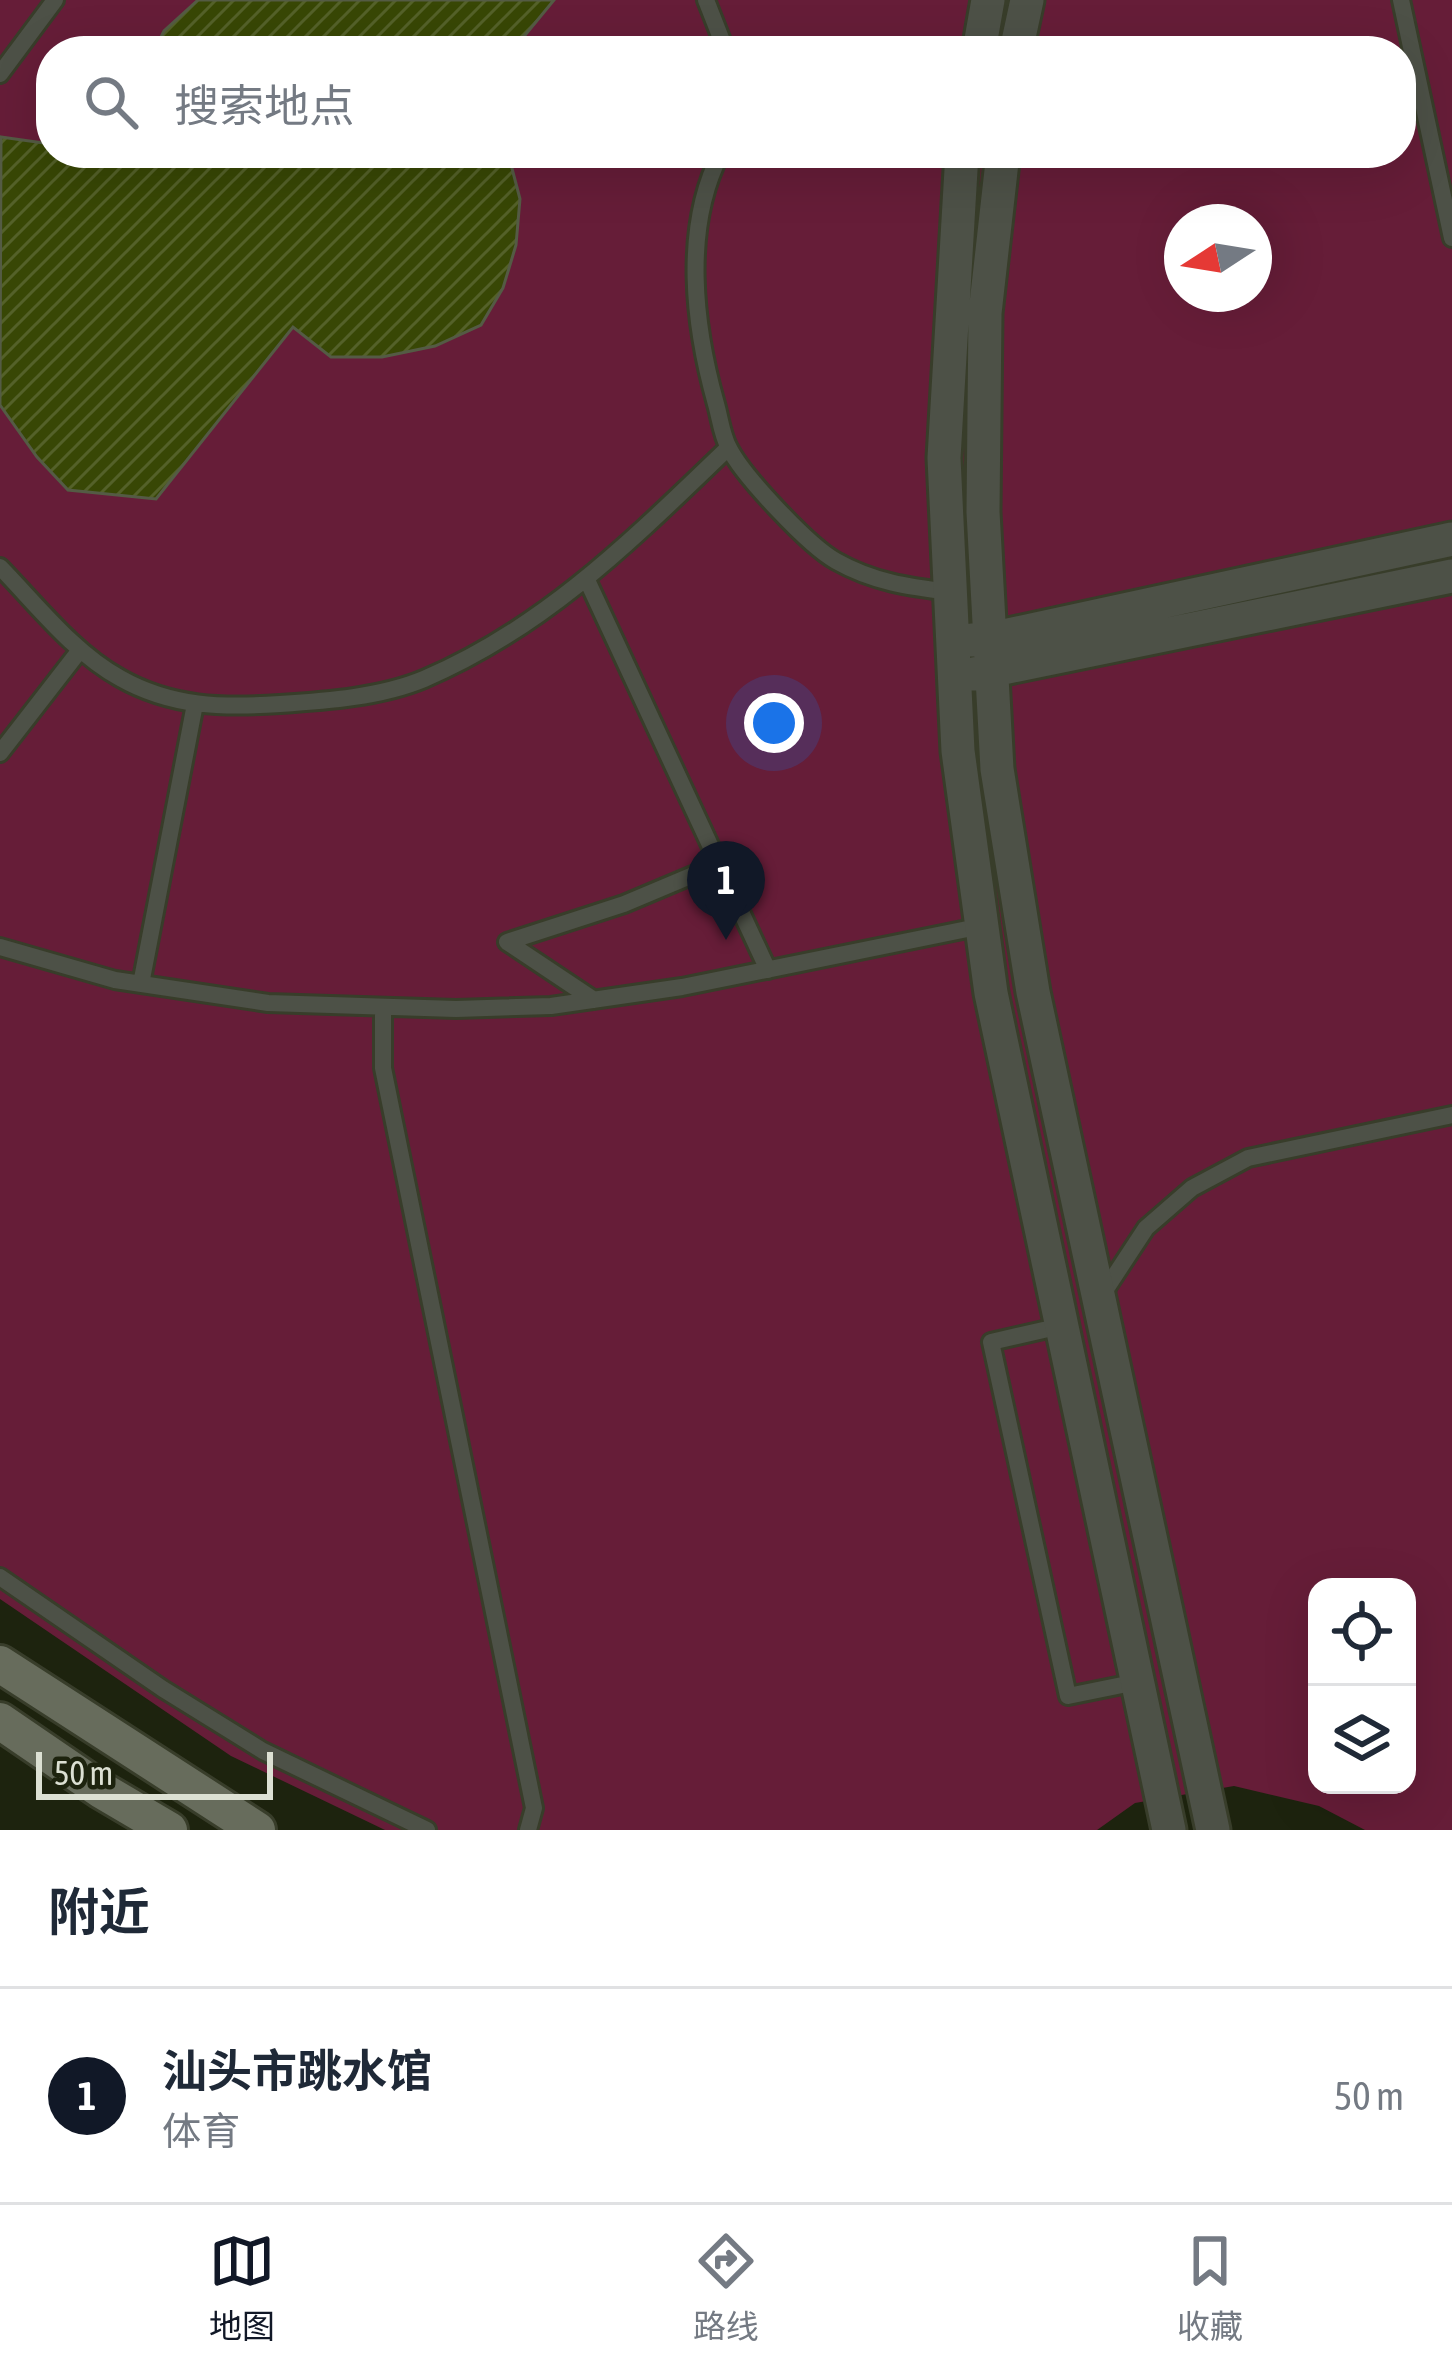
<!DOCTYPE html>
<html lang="zh">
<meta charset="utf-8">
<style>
body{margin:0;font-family:"Asap Condensed","Noto Sans SC",sans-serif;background:#f2f2f3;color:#1f2937}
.controls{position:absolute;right:36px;bottom:36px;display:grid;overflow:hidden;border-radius:24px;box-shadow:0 12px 48px #0002}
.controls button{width:108px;height:108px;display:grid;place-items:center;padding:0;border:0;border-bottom:3px solid #e0e1e3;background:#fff;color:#1f2937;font:60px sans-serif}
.compass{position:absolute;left:1164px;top:204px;width:108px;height:108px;border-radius:50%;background:#fff;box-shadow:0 12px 48px #0002;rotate:258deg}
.scale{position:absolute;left:36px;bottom:30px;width:237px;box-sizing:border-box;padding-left:12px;border:6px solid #dce0d3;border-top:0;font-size:33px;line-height:42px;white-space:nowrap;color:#dce0d3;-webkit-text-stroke:9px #1d230e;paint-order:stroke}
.you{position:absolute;left:774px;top:723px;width:42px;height:42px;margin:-30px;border:9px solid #fff;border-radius:50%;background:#1a73e8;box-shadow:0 0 0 18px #1a73e833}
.badge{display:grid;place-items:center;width:78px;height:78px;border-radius:50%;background:#111827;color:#fff;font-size:39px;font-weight:700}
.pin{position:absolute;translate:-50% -99px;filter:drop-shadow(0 3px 6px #0008)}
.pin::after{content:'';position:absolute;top:63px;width:42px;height:36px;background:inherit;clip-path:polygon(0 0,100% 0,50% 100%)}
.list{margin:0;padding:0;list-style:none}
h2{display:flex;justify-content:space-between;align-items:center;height:156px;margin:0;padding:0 48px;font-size:51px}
h2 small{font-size:39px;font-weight:400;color:#747a83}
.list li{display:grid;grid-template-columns:78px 1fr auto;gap:36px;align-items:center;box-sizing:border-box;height:216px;padding:0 48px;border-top:3px solid #e0e1e3}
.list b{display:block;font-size:45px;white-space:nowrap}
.list p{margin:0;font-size:39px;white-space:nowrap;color:#747a83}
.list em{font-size:39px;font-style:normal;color:#747a83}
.icon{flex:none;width:66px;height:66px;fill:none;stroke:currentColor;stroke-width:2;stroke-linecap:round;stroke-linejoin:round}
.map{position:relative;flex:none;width:1452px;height:1830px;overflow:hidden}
.search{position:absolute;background:#fff;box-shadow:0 12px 48px #0002;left:36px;right:36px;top:36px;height:132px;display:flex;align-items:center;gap:30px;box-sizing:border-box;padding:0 42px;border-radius:48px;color:#747a83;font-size:45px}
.sheet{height:372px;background:#fff}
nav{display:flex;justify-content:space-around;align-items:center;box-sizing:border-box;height:168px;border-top:3px solid #e0e1e3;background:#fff;font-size:33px;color:#747a83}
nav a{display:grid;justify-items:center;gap:6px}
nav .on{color:#111827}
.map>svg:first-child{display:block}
.grass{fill:#661d38;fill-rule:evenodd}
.building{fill:url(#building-hatch);stroke:#545b44;stroke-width:3}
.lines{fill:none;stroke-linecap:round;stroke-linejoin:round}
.lane-casing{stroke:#383d2a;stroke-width:22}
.street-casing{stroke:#383d2a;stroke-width:39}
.secondary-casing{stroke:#383d2a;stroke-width:42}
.lane{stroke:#4d5147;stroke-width:16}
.street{stroke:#4d5147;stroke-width:33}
.secondary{stroke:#676c5c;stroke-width:36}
</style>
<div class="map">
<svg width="1452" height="1830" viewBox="0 0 1452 1830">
<defs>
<pattern id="building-hatch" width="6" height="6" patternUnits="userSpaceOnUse" patternTransform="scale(3)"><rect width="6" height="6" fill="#384705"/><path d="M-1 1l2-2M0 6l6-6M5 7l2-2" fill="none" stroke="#546129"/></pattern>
</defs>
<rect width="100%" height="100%" fill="#1d230e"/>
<!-- grass -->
<path class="grass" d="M0 0H1452V1830H1365L1319 1806 1234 1786 1135 1803 1097 1830H385L231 1756 0 1599ZM51 51H1401V153H51ZM1182 222H1254V294H1182ZM1317 1587H1407V1785H1317Z"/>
<!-- building -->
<path class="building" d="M198 0H554L512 51H154L164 31Z
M1 137 51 144V153H508L520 199 516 245 503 288 481 325 435 346 382 357H331L293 327 156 499 68 490 37 457 0 405Z"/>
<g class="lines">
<!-- lane casing -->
<g class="lane-casing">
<path id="lane" d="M706 0 726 51
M1401 0 1452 238
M0 74 55 0
M721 153C682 228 694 326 716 404 720 418 722 436 729 448 743 476 809 546 836 561 873 582 909 587 950 592
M0 567C37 605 73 652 120 678 171 707 223 708 280 704 326 701 381 697 424 679 546 627 634 538 728 448
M587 580 768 970
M0 753 80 650
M0 947 115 980 268 1003 456 1009 551 1006 682 987 982 926
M141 984 195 704
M594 1000 507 942 624 904 719 864
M383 1007V1068L534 1808 528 1830
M1102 1295 1146 1228 1192 1188 1248 1158 1452 1115
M1061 1326 991 1342 1068 1696 1137 1682
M0 1577 163 1689 263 1751 427 1830"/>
</g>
<!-- street casing -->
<g class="street-casing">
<path id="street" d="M979 51 988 0
M1016 51 1027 0
M962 153 944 458 958 751 991 993 1169 1830
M1003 153 985 313 983 512 997 769 1033 992 1213 1830
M972 640 990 639 1452 539
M974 674 1452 576"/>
</g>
<!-- secondary casing -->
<g class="secondary-casing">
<path id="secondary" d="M0 1664 257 1830
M0 1721 101 1790 169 1830"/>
</g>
<!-- lane -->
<use href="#lane" class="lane"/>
<!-- street -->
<use href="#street" class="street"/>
<!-- secondary -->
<use href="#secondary" class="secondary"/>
</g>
</svg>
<div class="controls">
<button><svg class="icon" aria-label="locate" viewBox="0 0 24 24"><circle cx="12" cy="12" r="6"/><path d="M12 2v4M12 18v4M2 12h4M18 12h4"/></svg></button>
<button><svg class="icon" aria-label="layers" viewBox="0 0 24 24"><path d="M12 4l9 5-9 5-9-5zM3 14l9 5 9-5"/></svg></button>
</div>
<svg class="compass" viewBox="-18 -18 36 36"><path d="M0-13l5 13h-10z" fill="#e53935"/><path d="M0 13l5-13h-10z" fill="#747a83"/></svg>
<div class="scale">50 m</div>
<div class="you"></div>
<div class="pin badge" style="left:726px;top:940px">1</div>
<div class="search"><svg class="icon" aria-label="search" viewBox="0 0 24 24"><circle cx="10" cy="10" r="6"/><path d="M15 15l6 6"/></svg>搜索地点</div>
</div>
<section class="sheet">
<h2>附近<small></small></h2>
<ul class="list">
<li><span class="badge">1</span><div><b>汕头市跳水馆</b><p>体育</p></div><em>50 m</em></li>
</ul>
</section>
<nav>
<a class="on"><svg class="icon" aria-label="map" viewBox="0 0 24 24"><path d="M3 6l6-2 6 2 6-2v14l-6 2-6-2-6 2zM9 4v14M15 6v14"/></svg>地图</a>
<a><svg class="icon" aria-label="directions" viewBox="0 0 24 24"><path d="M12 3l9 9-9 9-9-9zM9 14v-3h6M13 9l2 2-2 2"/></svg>路线</a>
<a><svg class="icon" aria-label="saved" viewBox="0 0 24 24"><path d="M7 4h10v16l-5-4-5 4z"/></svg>收藏</a>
</nav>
